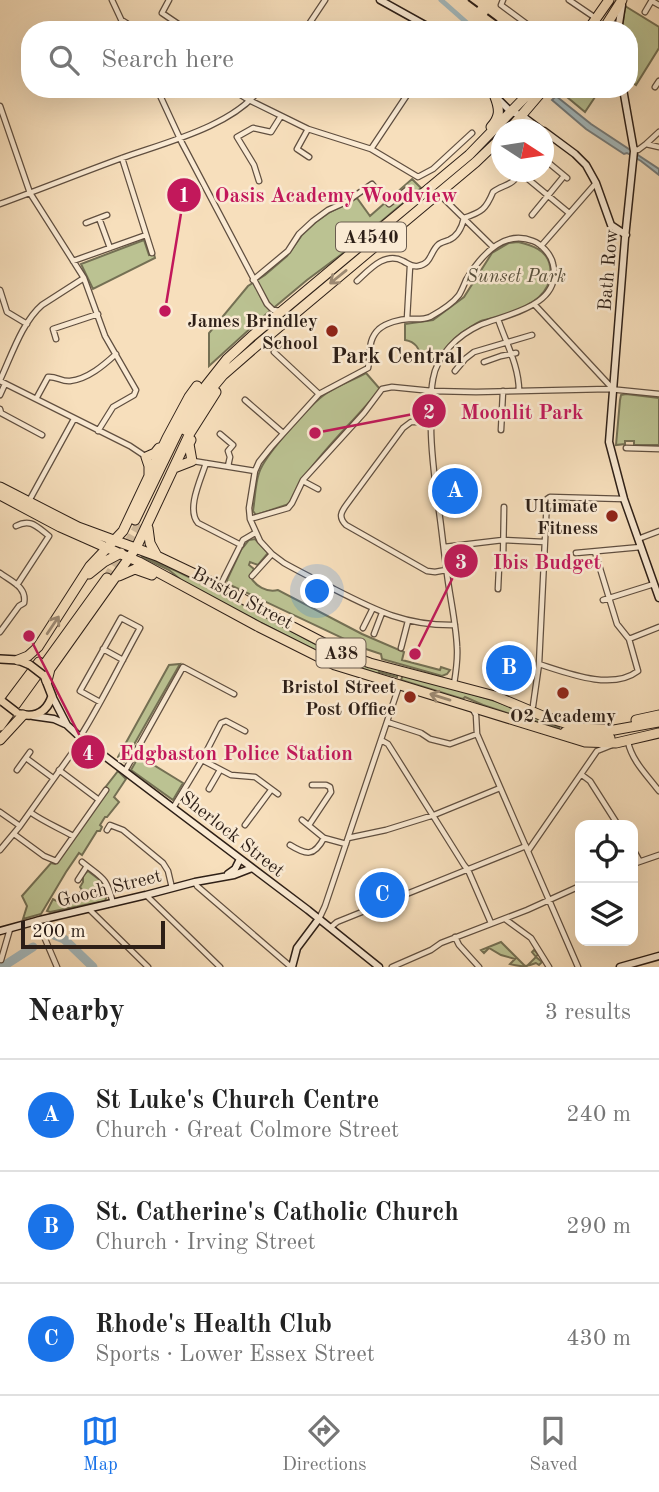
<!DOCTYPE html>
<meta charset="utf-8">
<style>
body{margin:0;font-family:"Old Standard TT",serif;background:#f6f6f6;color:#222}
.controls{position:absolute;right:21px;bottom:21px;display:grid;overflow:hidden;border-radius:14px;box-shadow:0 7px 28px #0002}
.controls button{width:63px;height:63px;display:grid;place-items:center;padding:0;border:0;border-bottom:2px solid #e0e0e0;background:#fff;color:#222;font:35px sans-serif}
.compass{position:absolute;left:491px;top:119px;width:63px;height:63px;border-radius:50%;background:#fff;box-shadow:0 7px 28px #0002;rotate:102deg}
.scale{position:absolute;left:21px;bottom:18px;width:144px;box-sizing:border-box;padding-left:7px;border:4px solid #2d1f17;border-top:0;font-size:19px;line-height:24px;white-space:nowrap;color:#2d1f17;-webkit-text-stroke:5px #faead3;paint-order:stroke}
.you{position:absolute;left:318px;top:592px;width:24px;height:24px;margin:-18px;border:5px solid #fff;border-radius:50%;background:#1a73e8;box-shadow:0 0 0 10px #1a73e833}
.badge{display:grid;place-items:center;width:46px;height:46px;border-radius:50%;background:#1a73e8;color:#fff;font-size:23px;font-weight:700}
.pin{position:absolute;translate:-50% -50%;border:4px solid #fff;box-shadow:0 2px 7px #0006}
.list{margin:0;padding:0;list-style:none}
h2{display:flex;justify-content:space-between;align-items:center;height:91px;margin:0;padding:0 28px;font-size:30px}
h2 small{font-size:23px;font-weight:400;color:#767676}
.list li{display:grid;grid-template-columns:46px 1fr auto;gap:21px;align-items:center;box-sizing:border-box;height:112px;padding:0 28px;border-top:2px solid #e0e0e0}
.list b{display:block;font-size:26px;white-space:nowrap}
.list p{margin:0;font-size:23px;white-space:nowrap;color:#767676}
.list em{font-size:23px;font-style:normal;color:#767676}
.icon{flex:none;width:38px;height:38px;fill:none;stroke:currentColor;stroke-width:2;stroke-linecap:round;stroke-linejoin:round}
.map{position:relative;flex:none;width:659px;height:967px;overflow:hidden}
.search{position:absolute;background:#fff;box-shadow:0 7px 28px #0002;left:21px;right:21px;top:21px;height:77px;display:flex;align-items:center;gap:18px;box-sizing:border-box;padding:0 24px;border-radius:28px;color:#767676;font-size:26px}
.sheet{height:427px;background:#fff}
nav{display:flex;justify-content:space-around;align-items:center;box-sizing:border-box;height:98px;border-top:2px solid #e0e0e0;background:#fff;font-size:19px;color:#767676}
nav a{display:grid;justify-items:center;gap:4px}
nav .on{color:#1a73e8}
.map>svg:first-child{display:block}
.green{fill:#bbc292;stroke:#747054;stroke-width:2}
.water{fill:#a4b9bd;stroke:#747b7b;stroke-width:2}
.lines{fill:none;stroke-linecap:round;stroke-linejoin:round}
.canal{stroke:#a4b9bd;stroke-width:5}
.river{stroke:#a4b9bd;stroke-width:9}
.highway-tunnel{stroke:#cfb99b;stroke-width:9;stroke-dasharray:9 4.5;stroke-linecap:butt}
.street-casing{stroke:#604f40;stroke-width:7}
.secondary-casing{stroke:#2d1f17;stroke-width:9}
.primary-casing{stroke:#2d1f17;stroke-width:10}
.highway-casing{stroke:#2d1f17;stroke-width:11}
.street{stroke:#faead3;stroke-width:4.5}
.secondary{stroke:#faead3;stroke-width:6}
.primary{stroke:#f7dfbc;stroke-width:7}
.highway{stroke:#f7dfbc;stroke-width:9}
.rail{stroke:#2d1f17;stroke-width:2;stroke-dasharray:12 12;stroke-linecap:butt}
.primary-bridge-casing{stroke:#2d1f17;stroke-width:10;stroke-linecap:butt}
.primary-bridge{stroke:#f7dfbc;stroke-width:7}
.oneway{stroke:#9c8972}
.poi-dot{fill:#8f2418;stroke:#faead3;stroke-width:2.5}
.labels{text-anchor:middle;stroke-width:5;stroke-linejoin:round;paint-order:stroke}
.shield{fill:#faead3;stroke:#6a5c4f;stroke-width:2}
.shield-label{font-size:18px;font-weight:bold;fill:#2d1f17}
.street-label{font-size:19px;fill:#2d1f17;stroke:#faead3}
.park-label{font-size:19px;font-style:italic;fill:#58503c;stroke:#faead3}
.poi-label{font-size:19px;font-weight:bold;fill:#2d1f17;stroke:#faead3;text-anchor:end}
.quarter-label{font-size:23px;font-weight:bold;fill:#2d1f17;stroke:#faead3}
.leader{fill:none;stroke:#c2185b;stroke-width:2.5}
.callout-dot{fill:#c2185b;stroke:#faead3;stroke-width:2.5}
.mark-label{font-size:21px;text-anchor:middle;font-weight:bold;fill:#fff}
.callout-label{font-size:21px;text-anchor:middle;font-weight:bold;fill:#c2185b;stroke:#faead3;stroke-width:5;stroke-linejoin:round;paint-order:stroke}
</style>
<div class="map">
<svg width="659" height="967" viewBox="0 0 659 967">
<rect width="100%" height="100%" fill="#f7dfbc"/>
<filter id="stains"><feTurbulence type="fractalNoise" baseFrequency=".00286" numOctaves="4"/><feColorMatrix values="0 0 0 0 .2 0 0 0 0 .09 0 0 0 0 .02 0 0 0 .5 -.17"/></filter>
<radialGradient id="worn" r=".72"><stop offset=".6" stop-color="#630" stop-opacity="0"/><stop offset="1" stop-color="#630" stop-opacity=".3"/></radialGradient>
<!-- green -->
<path class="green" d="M625 6 659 27V48L636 85 629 80V30H622Z
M563 89H584L595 97 585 112 561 92Z
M412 179 421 188 346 251 307 280 264 316 209 366V333L248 286 265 275 287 256 302 235 316 222 330 212 357 198 370 216Z
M144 240 149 255 154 254 155 258 93 289 81 264Z
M518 242C532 245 547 250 550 266 555 293 529 306 508 314 499 318 490 318 481 321 475 324 468 329 463 332 452 339 444 350 438 361L421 358C419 348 416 342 405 340V324L433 320 464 297 492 253 509 243Z
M366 373 380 389C356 419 327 445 305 476 299 484 294 495 289 504L256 515 253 511C255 499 255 485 259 473 264 456 311 403 327 393 339 385 353 380 366 373Z
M626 394 659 398V445H634V441H625V444L616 445 620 400 621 395Z
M255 539 268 553 258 565 250 562 249 565 254 569 250 576C255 586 267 593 278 590L362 634 404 652 402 660 440 670 441 667 450 670 447 674 442 676 382 659 381 654 357 646 351 642 228 584 227 580 241 550 249 540Z
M143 556C209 584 270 620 334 654L347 659 397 674V677L379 672 378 674 341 662 325 656 186 584 169 570 142 557Z
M180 664 124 762 118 757 169 665Z
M403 675C456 689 509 703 559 726V728L507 713 483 705 465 697 463 699 401 680Z
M139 756 183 783 173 800 131 770Z
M118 771 126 779 114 797 119 802 107 817H105L100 825 102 827 100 831H97L82 855 79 853 66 872 41 914 23 919 27 906 22 896 51 863 55 864 57 862 107 791 104 789Z
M88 871 105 884 107 895 105 901 50 912 47 911 53 899 68 907 82 890 80 887 83 882V875Z
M501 942 526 967 536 957 532 952 534 950 538 954 536 957 542 962 539 965 536 963C526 967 521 967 510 964L515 959 501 955 489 948 484 953 481 950Z"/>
<!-- water -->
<path class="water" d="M556 96 591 124 659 169V175L641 161 627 153 624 154 586 129 552 100Z"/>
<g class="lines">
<!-- canal -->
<path class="canal" d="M441 0 475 30"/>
<!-- river -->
<path class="river" d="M54 935 64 939 93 967
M2 967 33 947"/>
<!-- highway-tunnel -->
<path class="highway-tunnel" d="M107 578 140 523"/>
<!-- street casing -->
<g class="street-casing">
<path id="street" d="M112 0 126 30
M169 0 162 13 187 30
M503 0 501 5 535 30
M569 0 597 19
M652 1 659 5
M645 12 652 0
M123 21 137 30
M202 30 205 26
M305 30 325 0
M655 87 659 81
M157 89 182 143 267 304 273 310 281 311
M231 89 249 100 308 129 371 149 418 177 433 169 472 133
M0 106 30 193 84 278 105 336 136 390 134 395 113 407 98 431
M308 129 297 149 309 157
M646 144 659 147
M371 149 411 89
M634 149 638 150 646 144 659 132
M122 158 152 253
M544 159 567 178
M517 176 528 179 569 213
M259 181 254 165 237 137 253 128 271 132 281 116
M439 194 493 247
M0 204C41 189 81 173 122 158 164 143 233 126 260 89
M532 215 564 176
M99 218 110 248
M464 218C482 212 486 209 493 192 503 184 515 186 518 172
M86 223 107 215
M541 246 596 183
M73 261 146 235
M253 280 288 251 299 234 313 221 328 210 346 202 372 184 389 204 409 188
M357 281C369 270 385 251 403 261 409 264 411 267 418 266 432 264 430 251 439 244 442 242 446 241 449 240 458 236 462 227 464 218
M0 290 7 312 27 324
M534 304 613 389
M407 319 410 266
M498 319C506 343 519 366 519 391
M56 339 53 329 98 314
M274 352 319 394
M484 362 501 356 516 353
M455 371 465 359 474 352 532 335
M0 380C11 357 22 322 42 305L84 278
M0 381 130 446 145 456
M0 395 5 384
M36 399 48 377C56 376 62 382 70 381 88 379 104 365 116 354
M245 400 283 433
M0 409 1 413 42 435
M431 422H411L403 428 347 504C341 512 338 517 346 525L427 571 435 572 446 570
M501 430 503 391
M220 434 233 445 228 451 230 457 228 466
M626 448 659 449
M193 461 255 471
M206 463C201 479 186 509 198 523L241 545
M303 481 318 489
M29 501 74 419
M250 519 288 508 292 503 303 480 364 413 382 389 392 387 432 391 476 392 609 389 659 394
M16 526C31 518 37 527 49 536L17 585
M638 539 659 531
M444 547 503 540 544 542
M576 553 641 547
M0 573C12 582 27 587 24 603L19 606 0 632
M252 576 272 554
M220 586 243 540 255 533
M498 589 499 567 503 561 504 507
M603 600 654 584
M363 628 373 608
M374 634 382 613
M629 639 659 627
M401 648 408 621
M103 649 123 660
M539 664C567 673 612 691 638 671L629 639 617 624 595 552
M454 684C456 672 458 660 457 647 456 623 450 598 447 574 444 553 442 532 439 511 435 482 431 455 431 427 431 411 430 394 433 379 437 355 458 335 480 325 507 314 563 306 553 264 551 254 541 244 533 241 503 229 480 257 466 280 464 285 462 290 459 295 453 303 439 312 430 317 423 320 416 319 409 319 400 319 386 323 379 329 367 340 371 354 368 368L319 394 271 447 259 462 255 471 249 508 250 519 260 541 272 554 284 563C300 572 316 580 332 588 375 610 405 626 455 625
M533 706 539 664 547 499 550 497 624 499
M472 708 476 715 477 734 578 967
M387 722 421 733 430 739 450 744 477 734
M80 737C102 702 120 664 140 628L121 618 80 691 100 702
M381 740 388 744 464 865 468 870 491 923
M628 742C632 761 647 775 659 791
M26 758 53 778
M202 760 231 775 255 777 278 794
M17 770 30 752
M59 770 99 800
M125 771 183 667 234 694
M582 775 590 781 618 825
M209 789 220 770
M173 808 202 760 221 723 226 721 245 731
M0 812 20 826
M30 812C44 822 59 828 73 836
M302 820 324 838 346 844
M245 825 271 790
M309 825 331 792 330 787 326 785H312
M107 830 110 825 123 830 163 863 168 871 172 888
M14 834 44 856 56 861 106 790
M348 838 386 830 434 815 500 788
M290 845C306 855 314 857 324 838
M633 849 639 860
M0 850 20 826 82 739
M528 851 597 751 612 745
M82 862C103 879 106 876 113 903
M633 864 659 855
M78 880 87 866
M195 882 197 886 291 967
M146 895 220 967
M89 909 148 967
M319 919 325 906 399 686
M505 919 531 938 549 967
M37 920 57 967
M330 928 337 922 526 846
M455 937 459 945 479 967
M1 960 10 929
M392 967 431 950 441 943 527 910 580 886"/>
</g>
<!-- secondary casing -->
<g class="secondary-casing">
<path id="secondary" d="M380 0 434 30
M618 30 622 5
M488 89 511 112 521 115 541 130
M623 89 634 151 625 238 609 442 624 499 659 598
M544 131 575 154 586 165 596 183 611 225 626 235
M52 696 67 725 82 739 308 910 379 967
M33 716 54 719 65 724
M228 874 235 869 240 859
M0 931 40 920 146 895 195 882 234 875 252 868
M292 967 297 948 318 920
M620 967 659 956"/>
</g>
<!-- primary casing -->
<g class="primary-casing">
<path id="primary" d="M0 659 18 660 30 665
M20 714C36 718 47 712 52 696L45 678"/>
</g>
<!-- highway casing -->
<g class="highway-casing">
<path id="highway" d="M588 30 609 0
M603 30 622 0
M491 127C500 117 500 110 495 97
M509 130 544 89
M185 430 203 399 223 375 261 342 476 162 502 137
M174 468 192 461 189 444 191 440
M149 475V466L146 457 155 453 159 448
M0 487 78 527 157 556 220 586 293 627 345 654 370 663 495 696 545 717 581 728 614 730 659 722
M0 495 60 527 139 562 259 627 335 665 585 742 616 743 659 733
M135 520 186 415 197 397 227 359 252 336 469 155 533 89
M148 528 150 543 157 556
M89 574 104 562 121 553
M119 576 135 569 152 575
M18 660 28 656 38 647 90 566 123 531 167 438 189 397 197 386
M47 681 50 669 136 548 190 433 216 392
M0 714 39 662
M636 720 659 715
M0 726 107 578
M565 732 610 738
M0 740 23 715"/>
</g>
<!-- street -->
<use href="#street" class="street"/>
<!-- secondary -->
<use href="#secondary" class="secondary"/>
<!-- primary -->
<use href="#primary" class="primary"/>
<!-- highway -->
<use href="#highway" class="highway"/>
<!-- rail -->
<path class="rail" d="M468 0 509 30
M596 89 607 97"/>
<!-- primary-bridge casing -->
<g class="primary-bridge-casing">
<path id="primary-bridge" d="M30 665 43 675
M3 702 16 712"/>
</g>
<!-- primary-bridge -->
<use href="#primary-bridge" class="primary-bridge"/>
</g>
<!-- one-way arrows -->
<defs><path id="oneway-shaft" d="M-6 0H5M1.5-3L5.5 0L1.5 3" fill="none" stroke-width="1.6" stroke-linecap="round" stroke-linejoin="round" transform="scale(1.75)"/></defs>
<g class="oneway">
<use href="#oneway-shaft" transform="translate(338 277) rotate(141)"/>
<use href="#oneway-shaft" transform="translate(53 625) rotate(-56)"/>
<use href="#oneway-shaft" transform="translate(440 697) rotate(-163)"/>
</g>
<!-- markers -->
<g class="poi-dot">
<circle cx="332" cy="331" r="7"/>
<circle cx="612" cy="516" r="7"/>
<circle cx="563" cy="693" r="7"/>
<circle cx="410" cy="697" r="7"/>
</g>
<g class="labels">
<!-- shield labels -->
<g class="shield">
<rect x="336" y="222.5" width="70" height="29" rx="5"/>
<rect x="316.5" y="638.5" width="49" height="29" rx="5"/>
</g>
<g class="shield-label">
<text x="371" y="243">A4540</text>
<text x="341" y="659">A38</text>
</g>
<!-- street labels -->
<g class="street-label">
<text transform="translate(607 270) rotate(-85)" y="7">Bath Row</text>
<text transform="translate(243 597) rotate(28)" y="7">Bristol Street</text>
<text transform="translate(233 833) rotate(38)" y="7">Sherlock Street</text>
<text transform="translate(109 887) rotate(-14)" y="7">Gooch Street</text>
</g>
<!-- park labels -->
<g class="park-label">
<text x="516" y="282">Sunset Park</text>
</g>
<!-- poi labels -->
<g class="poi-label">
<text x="318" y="327">James Brindley<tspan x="318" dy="22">School</tspan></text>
<text x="598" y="512">Ultimate<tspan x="598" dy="22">Fitness</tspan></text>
<text x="396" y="693">Bristol Street<tspan x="396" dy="22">Post Office</tspan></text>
<text x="563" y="722" text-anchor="middle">O2 Academy</text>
</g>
<!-- quarter labels -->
<g class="quarter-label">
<text x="397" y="363">Park Central</text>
</g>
</g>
<!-- callouts -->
<path class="leader" d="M165 311L184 195M315 433L429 411M415 654L461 561M29 636L88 752"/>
<g class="callout-dot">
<circle cx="165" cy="311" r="7"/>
<circle cx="315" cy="433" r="7"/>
<circle cx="415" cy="654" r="7"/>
<circle cx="29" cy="636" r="7"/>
<circle cx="184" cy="195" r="18"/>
<circle cx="429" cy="411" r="18"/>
<circle cx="461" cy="561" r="18"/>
<circle cx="88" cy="752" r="18"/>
</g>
<g class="mark-label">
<text x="184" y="202">1</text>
<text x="429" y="419">2</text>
<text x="461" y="569">3</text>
<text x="88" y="760">4</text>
</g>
<g class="callout-label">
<text x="336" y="202">Oasis Academy Woodview</text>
<text x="522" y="419">Moonlit Park</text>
<text x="547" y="569">Ibis Budget</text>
<text x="236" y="760">Edgbaston Police Station</text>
</g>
<rect width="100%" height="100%" filter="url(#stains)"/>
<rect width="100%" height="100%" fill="url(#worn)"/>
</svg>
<div class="controls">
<button><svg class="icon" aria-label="locate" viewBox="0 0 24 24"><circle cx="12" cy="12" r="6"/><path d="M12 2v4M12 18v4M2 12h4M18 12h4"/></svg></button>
<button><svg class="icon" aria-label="layers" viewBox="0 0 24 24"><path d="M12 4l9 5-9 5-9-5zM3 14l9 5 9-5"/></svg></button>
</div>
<svg class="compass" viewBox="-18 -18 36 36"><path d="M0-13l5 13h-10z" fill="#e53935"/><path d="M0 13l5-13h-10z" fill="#767676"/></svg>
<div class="scale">200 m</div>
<div class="you"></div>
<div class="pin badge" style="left:455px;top:491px">A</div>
<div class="pin badge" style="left:509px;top:668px">B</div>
<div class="pin badge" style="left:382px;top:895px">C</div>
<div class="search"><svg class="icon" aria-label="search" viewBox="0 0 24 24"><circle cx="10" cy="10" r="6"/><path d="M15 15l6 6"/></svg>Search here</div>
</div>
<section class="sheet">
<h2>Nearby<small>3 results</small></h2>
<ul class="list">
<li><span class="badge">A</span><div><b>St Luke's Church Centre</b><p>Church · Great Colmore Street</p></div><em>240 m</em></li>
<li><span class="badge">B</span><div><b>St. Catherine's Catholic Church</b><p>Church · Irving Street</p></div><em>290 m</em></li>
<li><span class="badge">C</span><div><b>Rhode's Health Club</b><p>Sports · Lower Essex Street</p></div><em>430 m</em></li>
</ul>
</section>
<nav>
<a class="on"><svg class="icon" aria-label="map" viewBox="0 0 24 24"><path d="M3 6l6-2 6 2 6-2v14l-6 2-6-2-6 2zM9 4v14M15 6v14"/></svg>Map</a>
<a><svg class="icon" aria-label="directions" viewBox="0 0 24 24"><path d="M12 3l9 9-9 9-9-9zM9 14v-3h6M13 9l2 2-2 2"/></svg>Directions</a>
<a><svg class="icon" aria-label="saved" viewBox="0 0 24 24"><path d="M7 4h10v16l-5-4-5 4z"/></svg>Saved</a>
</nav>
